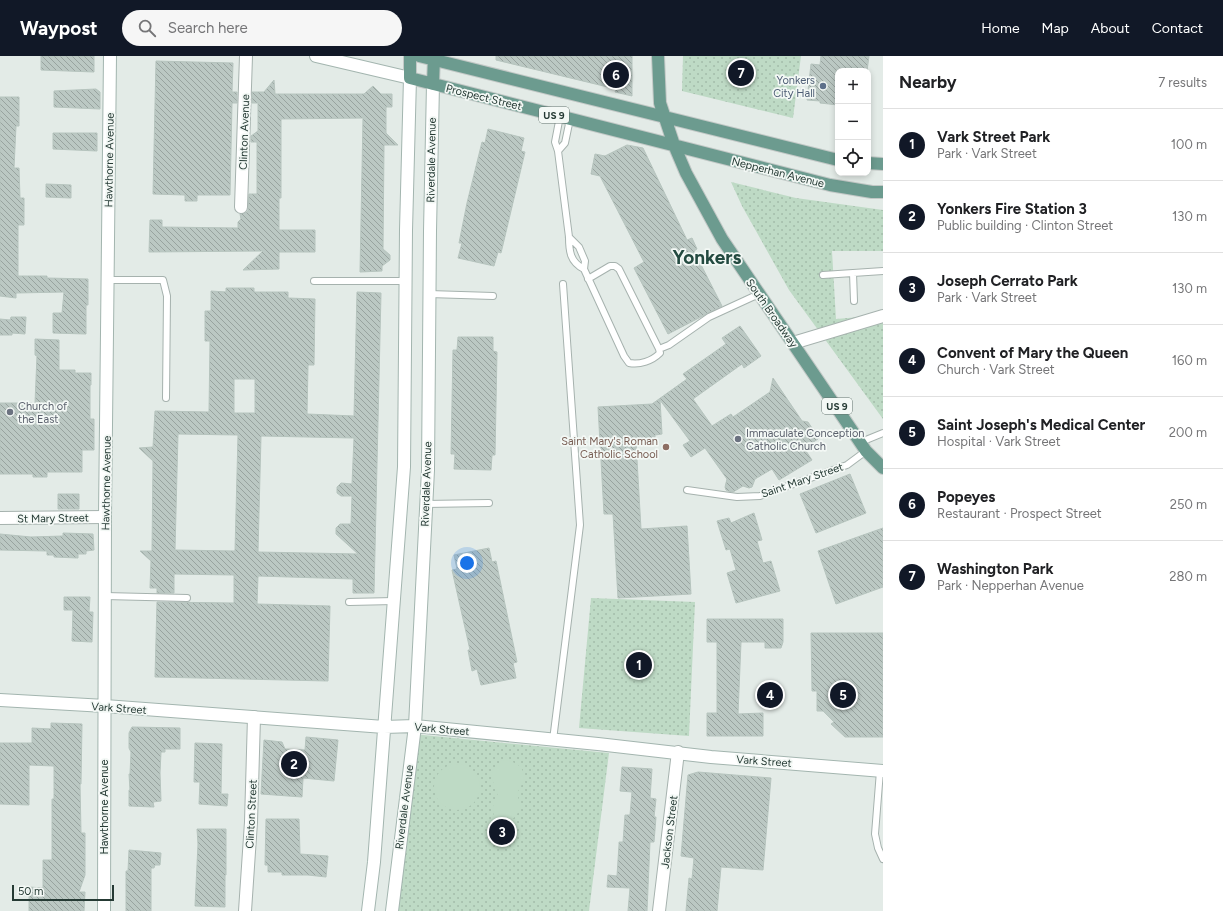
<!DOCTYPE html>
<meta charset="utf-8">
<style>
body{margin:0;font-family:Figtree,sans-serif;background:#f6f6f6;color:#202124}
.controls{position:absolute;right:12px;top:12px;display:grid;overflow:hidden;border-radius:8px;box-shadow:0 2px 6px #0003}
.controls button{width:36px;height:36px;display:grid;place-items:center;padding:0;border:0;border-bottom:1px solid #e0e0e0;background:#fff;color:#202124;font:20px sans-serif}
.scale{position:absolute;left:12px;bottom:10px;width:102px;box-sizing:border-box;padding-left:4px;border:2px solid #253a34;border-top:0;font-size:11px;line-height:14px;white-space:nowrap;color:#253a34;-webkit-text-stroke:3px #f3f8f5;paint-order:stroke}
.you{position:absolute;left:467px;top:507px;width:14px;height:14px;margin:-10px;border:3px solid #fff;border-radius:50%;background:#1a73e8;box-shadow:0 0 0 6px #1a73e833}
.badge{display:grid;place-items:center;width:26px;height:26px;border-radius:50%;background:#111827;color:#fff;font-size:13px;font-weight:700}
.pin{position:absolute;translate:-50% -50%;border:2px solid #fff;box-shadow:0 1px 4px #0006}
.list{margin:0;padding:0;list-style:none}
h2{display:flex;justify-content:space-between;align-items:center;height:52px;margin:0;padding:0 16px;font-size:17px}
h2 small{font-size:13px;font-weight:400;color:#757577}
.list li{display:grid;grid-template-columns:26px 1fr auto;gap:12px;align-items:center;box-sizing:border-box;height:72px;padding:0 16px;border-top:1px solid #e0e0e0}
.list b{display:block;font-size:15px;white-space:nowrap}
.list p{margin:0;font-size:13px;white-space:nowrap;color:#757577}
.list em{font-size:13px;font-style:normal;color:#757577}
.icon{flex:none;width:22px;height:22px;fill:none;stroke:currentColor;stroke-width:2;stroke-linecap:round;stroke-linejoin:round}
.map{position:relative;flex:none;width:883px;height:855px;overflow:hidden}
header{display:flex;align-items:center;gap:24px;box-sizing:border-box;height:56px;padding:0 20px;background:#111827;color:#fff}
header strong{font-size:19px}
nav{display:flex;gap:22px;margin-inline-start:auto;font-size:14px}
.search{width:280px;height:36px;background:#f6f6f6;display:flex;align-items:center;gap:10px;box-sizing:border-box;padding:0 14px;border-radius:22px;color:#757577;font-size:15px}
main{display:flex}
aside{flex:1;background:#fff}
.map>svg:first-child{display:block}
.park{fill:url(#park-dots)}
.garden{fill:#bedac5}
.building{fill:url(#building-back-hatch);stroke:#b6c4be;fill-rule:evenodd}
.lines{fill:none;stroke-linecap:round;stroke-linejoin:round}
.lane-casing{stroke:#a6b2ae;stroke-width:8}
.street-casing{stroke:#a6b2ae;stroke-width:14}
.secondary-casing{stroke:#a3b5af;stroke-width:14}
.primary-casing{stroke:#c2c8c6;stroke-width:14}
.lane{stroke:#fff;stroke-width:6}
.street{stroke:#fff;stroke-width:12}
.secondary{stroke:#fff;stroke-width:12}
.primary{stroke:#6c9b8f;stroke-width:12}
.service-dot{fill:#5c6f8a;stroke:#f3f8f5;stroke-width:1.5}
.worship-dot{fill:#6b7280;stroke:#f3f8f5;stroke-width:1.5}
.education-dot{fill:#8d6e63;stroke:#f3f8f5;stroke-width:1.5}
.labels{text-anchor:middle;stroke-width:3.5;stroke-linejoin:round;paint-order:stroke}
.shield{fill:#f3f8f5;stroke:#63736e;stroke-width:1}
.shield-label{font-size:10px;font-weight:bold;fill:#253a34}
.service-label{font-size:11px;fill:#4e5e75;stroke:#f3f8f5;text-anchor:end}
.street-label{font-size:11px;fill:#253a34;stroke:#f3f8f5}
.worship-label{font-size:11px;fill:#5b616d;stroke:#f3f8f5;text-anchor:start}
.education-label{font-size:11px;fill:#785e54;stroke:#f3f8f5;text-anchor:end}
.town-label{font-size:19px;font-weight:bold;fill:#234a40;stroke:#f3f8f5}
</style>
<header>
<strong>Waypost</strong>
<div class="search"><svg class="icon" aria-label="search" viewBox="0 0 24 24"><circle cx="10" cy="10" r="6"/><path d="M15 15l6 6"/></svg>Search here</div>
<nav><a>Home</a><a>Map</a><a>About</a><a>Contact</a></nav>
</header>
<main>
<div class="map">
<svg width="883" height="855" viewBox="0 0 883 855">
<defs>
<pattern id="park-dots" width="8" height="8" patternUnits="userSpaceOnUse"><rect width="8" height="8" fill="#bedac5"/><path d="M2 2h.1M6 6h.1" fill="none" stroke="#a3bcaa" stroke-width="1.8" stroke-linecap="round"/></pattern>
<pattern id="building-back-hatch" width="6" height="6" patternUnits="userSpaceOnUse"><rect width="6" height="6" fill="#bbc8c3"/><path d="M-1 5l2 2M0 0l6 6M5-1l2 2" fill="none" stroke="#98a39f"/></pattern>
</defs>
<rect width="100%" height="100%" fill="#e3ebe7"/>
<!-- park -->
<path class="park" d="M683 0H801L793 62 682 35Z
M731 126 796 142 883 154V195H832L836 263 883 259V363L789 234 742 150Z
M591 542 695 546 689 680 579 672Z
M413 678 609 697 589 855H398Z"/>
<!-- garden -->
<path class="garden" d="M502 704C514 704 528 712 523 726 521 730 519 734 517 737L521 752C514 764 508 769 494 764L493 750 498 740 491 720 493 714Z
M434 731a23 23 0 1 1 46 0a23 23 0 1 1-46 0Z"/>
<!-- building -->
<path class="building" d="M41 0H94V16L41 14Z
M496 0H632V40L615 36 616 33 496 4Z
M821 0H869L867 15H838V49L820 47V45L807 44 811 8 820 9Z
M156 5 233 7 232 36H237V47H232L230 139H197V145H185V139L153 138Z
M274 24 275 38H364L373 30 381 38H392V51H386V77L398 89H384L383 193 390 199V204L382 210V215L360 216 363 62 281 63V142H279V174H315V196H279V213L243 214 263 195 149 196 150 164H162V171L238 172V166L241 163 240 158 245 157 248 155 249 138H257V86H251V80L258 75V47H252V36H264Z
M96 33 100 36V53L54 51V35Z
M0 41H19V70H16L14 112H19L20 142H24V169H18V220H47V222L88 223V249H86V278L53 277V257H62L64 236 16 237V242L0 240Z
M488 73 524 82 521 95 525 96 501 197 498 196 494 210 458 202 462 187H459L467 147 482 86 485 87Z
M53 77H97V95L53 93Z
M627 89 643 92 687 184 692 182 697 193 694 195 722 250 668 278 634 212 644 206 600 120 591 118 595 98 605 100Z
M46 128 71 129V142L46 141Z
M226 232H254V236H288V242L315 243 314 309H308L307 358 354 360 357 236 381 237 374 537H353V523L258 520 257 548 330 550 328 625 155 621 157 546 234 547V519L174 518V537H157V532H150L151 505 140 495H152L153 405 139 392 153 391 155 355 209 356 210 285H205V255H211V235L226 236ZM234 323H255V357H234ZM178 378 238 379 235 495 175 494ZM261 380 354 382 352 428 341 427 337 431V437L341 440H352L351 468H340L336 472V478L358 498 258 496Z
M11 261H26L25 278 12 277V279H0V263L10 264Z
M740 270 761 300 744 312 742 308 693 343 712 370 731 358 733 361 770 336 773 322 802 365 808 366 812 372 814 373 818 378V383L804 392 812 404 779 424 772 413 755 423 752 431 749 432 743 430 733 436 728 435 726 434 725 431 727 423 705 392 691 401 683 389 690 385 660 344 662 378 655 379V385L636 386 641 473 687 470 691 538 618 542 613 458H604L598 351 652 348 687 323 683 318 726 288 722 282Z
M458 281H493V295L497 296 495 399H492L491 414 454 413 455 398H451L453 294H457Z
M35 283 59 284V314H75V317H91V329H90V363H94V394H82V416H47V421H33V418H0V347H35L37 300 35 299Z
M850 418 866 457 816 477 800 438Z
M58 438H79V453H58Z
M754 457 762 484 757 485 763 507 771 505 780 535 736 547 727 517 736 514 730 493 726 494 717 465 729 462 731 467Z
M883 472V531L836 548 818 495Z
M63 477 93 478 94 494 86 495V498H78V502L54 501V499H47V495L0 494V478L31 481 63 480Z
M489 492 492 506 496 505 517 606 513 607 516 622 481 629 477 613 472 615 468 594H470L452 514 457 513 454 499Z
M64 541H90L89 556H93L92 586 72 585 73 554H64Z
M707 563H783V586L781 592H765V586H741L738 658 763 657V680H707V657H717V586H707Z
M811 577H883V681H845L831 668 834 666 823 655H817V635H812Z
M51 667 82 668 81 728H80L81 777H85V819L79 836H85L84 855H29V831L43 832V804H52V743H54V710L29 709V749L0 748V687H32V672L51 673Z
M132 671 180 672V693H165V696H161L160 717 161 745 153 746 154 751 129 750V734H130L129 718H130L131 696 129 692V677Z
M306 681 338 684 334 725 303 722 302 741 261 738 264 684 282 686 285 693 305 694Z
M195 687 222 688 221 738H228L227 750 199 748 200 726H194Z
M622 711 652 713 650 742 656 743 654 761H656L654 786H650L647 855H628L630 832 607 831 608 819 617 820 619 789V786H623L625 759H630L632 736 620 735Z
M698 716 771 722 763 814 721 811 717 855H686L689 822 692 823 694 802 681 800 688 719Z
M266 763H299L300 798 328 800 326 821 308 819H282V816H268V809H265Z
M197 773H226V819H225V851L195 850 198 788Z
M129 794 161 797 160 809H155L154 812H151V855H126V815H128Z"/>
<g class="lines">
<!-- lane casing -->
<g class="lane-casing">
<path id="lane" d="M560 60 555 86 558 95 565 87 570 63
M558 95 569 181C569 195 570 206 584 213
M569 181 579 191 585 205 584 213 624 300 629 307C640 309 652 305 660 297L659 293 619 213 615 210H610L588 223
M853 217 854 245
M823 219 883 215
M108 224H163L167 240 166 342
M314 225H406
M429 238 493 240
M659 293 669 289 709 261 759 238
M861 386 883 377
M687 434 737 441 760 440 847 409 866 395
M425 448 489 447
M105 540 187 542
M349 546 394 545
M553 684 580 469 563 228
M880 715 875 778 878 792 883 803"/>
</g>
<!-- street casing -->
<g class="street-casing">
<path id="street" d="M241 151 246 0
M793 287 883 260
M0 462 105 461
M245 855 251 766 254 661
M659 855 678 696"/>
</g>
<!-- secondary casing -->
<g class="secondary-casing">
<path id="secondary" d="M316 0 410 22 406 174 404 411 374 806 368 855
M0 644 105 650 384 671 415 670 598 688 711 701 883 715
M104 855 105 461 110 0
M392 855 415 670 428 414 430 175 433 28"/>
</g>
<!-- primary casing -->
<g class="primary-casing">
<path id="primary" d="M410 0V22L830 129 872 136H883
M419 0 838 104
M658 0 660 47 674 89 686 117 722 183 866 395 883 412
M433 28 434 0
M868 107 883 108"/>
</g>
<!-- lane -->
<use href="#lane" class="lane"/>
<!-- street -->
<use href="#street" class="street"/>
<!-- secondary -->
<use href="#secondary" class="secondary"/>
<!-- primary -->
<use href="#primary" class="primary"/>
</g>
<!-- markers -->
<circle class="service-dot" cx="823" cy="30" r="4"/>
<g class="worship-dot">
<circle cx="10" cy="356" r="4"/>
<circle cx="738" cy="383" r="4"/>
</g>
<circle class="education-dot" cx="666" cy="391" r="4"/>
<g class="labels">
<!-- shield labels -->
<g class="shield">
<rect x="539" y="51" width="30" height="16" rx="3"/>
<rect x="822" y="342" width="30" height="16" rx="3"/>
</g>
<g class="shield-label">
<text x="554" y="63">US 9</text>
<text x="837" y="354">US 9</text>
</g>
<!-- service labels -->
<g class="service-label">
<text x="815" y="28">Yonkers<tspan x="815" dy="13">City Hall</tspan></text>
</g>
<!-- street labels -->
<g class="street-label">
<text transform="translate(484 41) rotate(14)" y="4">Prospect Street</text>
<text transform="translate(244 76) rotate(-88)" y="4">Clinton Avenue</text>
<text transform="translate(109 104) rotate(-89)" y="4">Hawthorne Avenue</text>
<text transform="translate(431 104) rotate(-89)" y="4">Riverdale Avenue</text>
<text transform="translate(778 116) rotate(14)" y="4">Nepperhan Avenue</text>
<text transform="translate(772 257) rotate(55)" y="4">South Broadway</text>
<text transform="translate(802 424) rotate(-19)" y="4">Saint Mary Street</text>
<text transform="translate(106 427) rotate(-89)" y="4">Hawthorne Avenue</text>
<text transform="translate(426 428) rotate(-88)" y="4">Riverdale Avenue</text>
<text transform="translate(53 462) rotate(-1)" y="4">St Mary Street</text>
<text transform="translate(119 652) rotate(4)" y="4">Vark Street</text>
<text transform="translate(442 673) rotate(5)" y="4">Vark Street</text>
<text transform="translate(764 705) rotate(4)" y="4">Vark Street</text>
<text transform="translate(104 751) rotate(-90)" y="4">Hawthorne Avenue</text>
<text transform="translate(404 751) rotate(-83)" y="4">Riverdale Avenue</text>
<text transform="translate(251 758) rotate(-87)" y="4">Clinton Street</text>
<text transform="translate(669 776) rotate(-83)" y="4">Jackson Street</text>
</g>
<!-- worship labels -->
<g class="worship-label">
<text x="18" y="354">Church of<tspan x="18" dy="13">the East</tspan></text>
<text x="746" y="381">Immaculate Conception<tspan x="746" dy="13">Catholic Church</tspan></text>
</g>
<!-- education labels -->
<g class="education-label">
<text x="658" y="389">Saint Mary's Roman<tspan x="658" dy="13">Catholic School</tspan></text>
</g>
<!-- town labels -->
<g class="town-label">
<text x="707" y="208">Yonkers</text>
</g>
</g>
</svg>
<div class="controls">
<button>+</button>
<button>−</button>
<button><svg class="icon" aria-label="locate" viewBox="0 0 24 24"><circle cx="12" cy="12" r="6"/><path d="M12 2v4M12 18v4M2 12h4M18 12h4"/></svg></button>
</div>
<div class="scale">50 m</div>
<div class="you"></div>
<div class="pin badge" style="left:639px;top:609px">1</div>
<div class="pin badge" style="left:294px;top:708px">2</div>
<div class="pin badge" style="left:502px;top:776px">3</div>
<div class="pin badge" style="left:770px;top:639px">4</div>
<div class="pin badge" style="left:843px;top:639px">5</div>
<div class="pin badge" style="left:616px;top:19px">6</div>
<div class="pin badge" style="left:741px;top:17px">7</div>
</div>
<aside>
<h2>Nearby<small>7 results</small></h2>
<ul class="list">
<li><span class="badge">1</span><div><b>Vark Street Park</b><p>Park · Vark Street</p></div><em>100 m</em></li>
<li><span class="badge">2</span><div><b>Yonkers Fire Station 3</b><p>Public building · Clinton Street</p></div><em>130 m</em></li>
<li><span class="badge">3</span><div><b>Joseph Cerrato Park</b><p>Park · Vark Street</p></div><em>130 m</em></li>
<li><span class="badge">4</span><div><b>Convent of Mary the Queen</b><p>Church · Vark Street</p></div><em>160 m</em></li>
<li><span class="badge">5</span><div><b>Saint Joseph's Medical Center</b><p>Hospital · Vark Street</p></div><em>200 m</em></li>
<li><span class="badge">6</span><div><b>Popeyes</b><p>Restaurant · Prospect Street</p></div><em>250 m</em></li>
<li><span class="badge">7</span><div><b>Washington Park</b><p>Park · Nepperhan Avenue</p></div><em>280 m</em></li>
</ul>
</aside>
</main>
